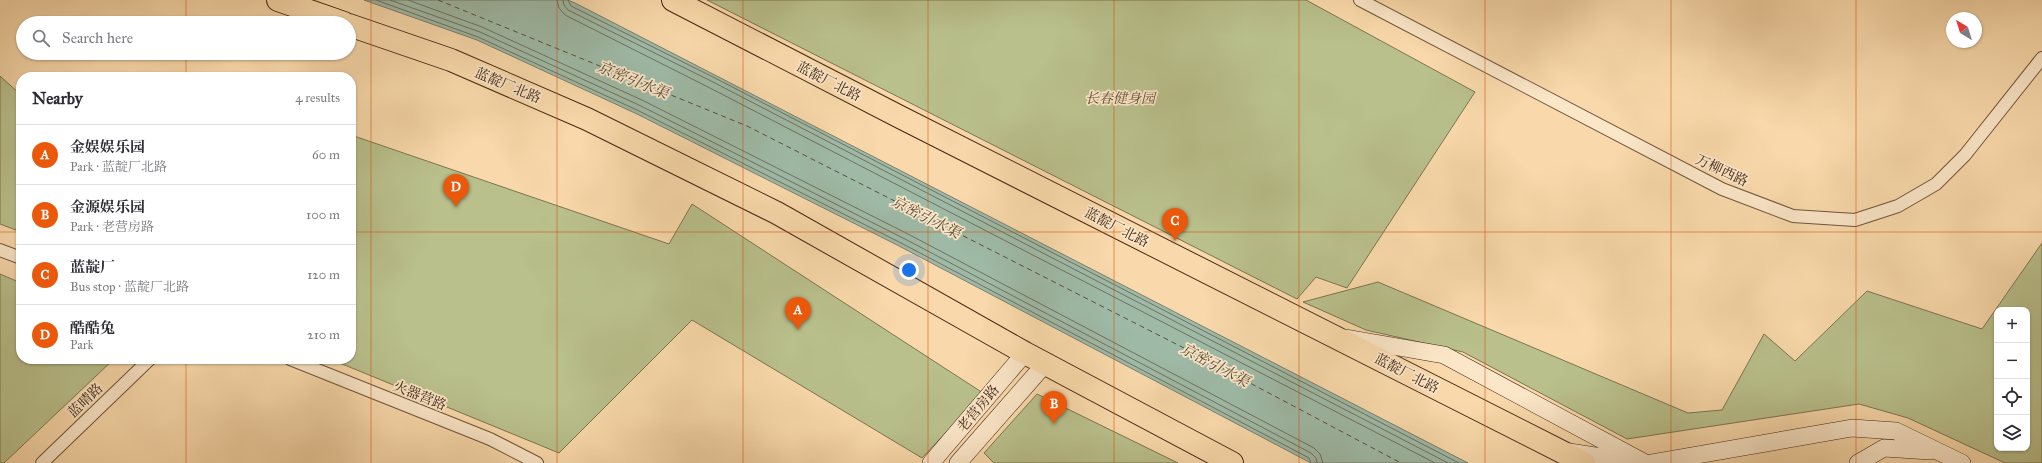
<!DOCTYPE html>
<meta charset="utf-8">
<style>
body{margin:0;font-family:"IM FELL Great Primer","Noto Serif SC",serif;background:#f2f2f3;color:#2b2b33}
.controls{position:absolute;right:12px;bottom:12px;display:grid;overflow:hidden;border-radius:8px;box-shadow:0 1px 3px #0004}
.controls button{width:36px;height:36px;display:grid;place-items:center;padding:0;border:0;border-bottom:1px solid #e1e1e2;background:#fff;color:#2b2b33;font:20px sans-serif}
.compass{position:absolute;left:1946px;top:12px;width:36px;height:36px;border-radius:50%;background:#fff;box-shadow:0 1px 3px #0004;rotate:322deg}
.you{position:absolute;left:909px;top:270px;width:14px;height:14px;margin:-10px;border:3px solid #fff;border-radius:50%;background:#1a73e8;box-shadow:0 0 0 6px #1a73e833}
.badge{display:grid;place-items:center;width:26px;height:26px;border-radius:50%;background:#ea580c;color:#fff;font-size:13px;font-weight:700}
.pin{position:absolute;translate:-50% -33px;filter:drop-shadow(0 1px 2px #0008)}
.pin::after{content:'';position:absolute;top:21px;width:14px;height:12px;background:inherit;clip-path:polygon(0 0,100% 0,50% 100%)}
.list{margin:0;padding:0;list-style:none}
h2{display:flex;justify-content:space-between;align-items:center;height:52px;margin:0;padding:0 16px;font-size:17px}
h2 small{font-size:13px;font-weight:400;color:#7c7c81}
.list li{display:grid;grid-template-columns:26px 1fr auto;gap:12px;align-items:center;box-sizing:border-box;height:60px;padding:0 16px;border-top:1px solid #e1e1e2}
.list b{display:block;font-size:15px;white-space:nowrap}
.list p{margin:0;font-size:13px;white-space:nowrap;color:#7c7c81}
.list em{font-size:13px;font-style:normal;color:#7c7c81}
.icon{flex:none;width:22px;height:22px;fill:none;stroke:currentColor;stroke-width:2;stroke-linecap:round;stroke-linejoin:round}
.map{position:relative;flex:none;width:2042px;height:463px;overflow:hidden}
.search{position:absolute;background:#fff;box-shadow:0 1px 3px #0004;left:16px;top:16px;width:340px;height:44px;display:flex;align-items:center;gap:10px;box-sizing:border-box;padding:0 14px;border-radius:22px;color:#7c7c81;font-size:15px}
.panel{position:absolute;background:#fff;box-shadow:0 1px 3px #0004;left:16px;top:72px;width:340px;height:292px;border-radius:16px}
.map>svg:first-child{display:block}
.green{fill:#b9c08c;stroke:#7e7450;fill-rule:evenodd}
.water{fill:#9ebaa7;stroke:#7a7f6c}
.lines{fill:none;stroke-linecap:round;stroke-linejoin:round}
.shore{stroke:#71705e;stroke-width:1}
.ferry{stroke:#5a4c39;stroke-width:1;stroke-dasharray:5 4;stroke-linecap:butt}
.street-casing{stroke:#71543a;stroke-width:14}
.secondary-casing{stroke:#442714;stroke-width:18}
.highway-casing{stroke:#442714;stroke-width:24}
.street{stroke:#fbe6c8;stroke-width:12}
.secondary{stroke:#fbe6c8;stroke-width:17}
.highway{stroke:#f9d9ab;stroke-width:22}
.grid{fill:none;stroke:#cf520d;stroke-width:1;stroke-opacity:0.55}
.labels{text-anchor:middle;stroke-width:3.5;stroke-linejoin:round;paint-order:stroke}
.street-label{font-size:14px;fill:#442714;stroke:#fbe6c8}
.park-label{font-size:14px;font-style:italic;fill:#614d32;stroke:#fbe6c8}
.water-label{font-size:15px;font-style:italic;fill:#5a4c39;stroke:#fbe6c8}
</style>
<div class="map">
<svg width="2042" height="463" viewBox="0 0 2042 463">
<rect width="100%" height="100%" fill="#f9d9ab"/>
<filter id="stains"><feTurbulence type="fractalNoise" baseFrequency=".005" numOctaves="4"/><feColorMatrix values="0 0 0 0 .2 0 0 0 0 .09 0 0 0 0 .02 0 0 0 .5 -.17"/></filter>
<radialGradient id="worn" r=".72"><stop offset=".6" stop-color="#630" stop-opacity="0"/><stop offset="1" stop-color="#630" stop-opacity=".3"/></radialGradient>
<!-- green -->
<path class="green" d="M707 0H1306L1475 92 1347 288 1316 277 1297 299Z
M0 76 21 95V232L0 224Z
M351 135 669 244 692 204 983 393 922 458 692 320 559 453 330 359H351Z
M2042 243V463H2005L1908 418 1859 404 1627 439 1463 352 1366 330 1303 302 1378 282 1688 413 1722 410 1764 334 1795 361 1867 291 1982 329ZM1997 310H2027V448H1997Z
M0 274 21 283V359H114L4 463H0Z
M1037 394 1178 463H994L984 453Z"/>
<!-- water -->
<path class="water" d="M364 0H568L577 4 1468 463H1311L901 247 637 114 477 40Z"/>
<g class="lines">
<!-- shore -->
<path class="shore" d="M376 0 478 37 639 111 903 244 1309 458 1311 463
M390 0 480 32 641 106 905 239 1311 453 1316 458 1317 463
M408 0 482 27 644 101 908 234 1314 448 1320 454 1323 463
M557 0 559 8 565 15 708 87 1435 463
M563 0 564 5 568 10 711 81 1448 463
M568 0 571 6 713 77 1459 463"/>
<!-- ferry -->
<path class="ferry" d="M438 0 747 126 1184 348 1401 463"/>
<!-- street casing -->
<g class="street-casing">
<path id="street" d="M1360 0 1722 189 1793 216 1855 220 1898 206 1936 184 1965 155 2042 58
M0 250 21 258
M290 359 490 439 537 463
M42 463 150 359"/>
</g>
<!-- secondary casing -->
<g class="secondary-casing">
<path id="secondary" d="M1346 338 1444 355 1645 463
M1569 452 1634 462
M931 463 1025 353
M958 463 1045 364
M1651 463 1852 428 1896 431 1962 463
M1858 463 1884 448 1930 451"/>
</g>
<!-- highway casing -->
<g class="highway-casing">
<path id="highway" d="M278 0 344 23
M673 0 900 117 1584 463
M349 25 451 60 587 119 777 213 1025 353 1232 463"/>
</g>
<!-- street -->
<use href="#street" class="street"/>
<!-- secondary -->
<use href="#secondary" class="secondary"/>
<!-- highway -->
<use href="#highway" class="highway"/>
</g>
<!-- grid -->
<path class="grid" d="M186 0V23M371 0V463M557 0V463M743 0V463M928 0V463M1114 0V463M1299 0V463M1485 0V463M1671 0V463M1856 0V463M186 53V77M0 232H21M351 232H2042M186 359V463"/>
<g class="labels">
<!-- street labels -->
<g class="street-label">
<text transform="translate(829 81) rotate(27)" y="5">蓝靛厂北路</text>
<text transform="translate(508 85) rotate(23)" y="5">蓝靛厂北路</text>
<text transform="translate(1722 170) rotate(25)" y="5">万柳西路</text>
<text transform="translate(1117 227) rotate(27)" y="5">蓝靛厂北路</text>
<text transform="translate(1407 373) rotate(27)" y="5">蓝靛厂北路</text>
<text transform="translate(420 395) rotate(22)" y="5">火器营路</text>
<text transform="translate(85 400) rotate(-44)" y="5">蓝晴路</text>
<text transform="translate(978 408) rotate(-50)" y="5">老营房路</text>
</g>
<!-- park labels -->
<g class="park-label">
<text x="1120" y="103">长春健身园</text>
</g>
<!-- water labels -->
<g class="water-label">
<text transform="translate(633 80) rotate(22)" y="5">京密引水渠</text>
<text transform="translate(926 217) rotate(27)" y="5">京密引水渠</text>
<text transform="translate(1215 365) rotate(28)" y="5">京密引水渠</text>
</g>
</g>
<rect width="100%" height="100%" filter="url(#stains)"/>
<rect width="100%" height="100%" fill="url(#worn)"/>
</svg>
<div class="controls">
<button>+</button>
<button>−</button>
<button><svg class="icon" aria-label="locate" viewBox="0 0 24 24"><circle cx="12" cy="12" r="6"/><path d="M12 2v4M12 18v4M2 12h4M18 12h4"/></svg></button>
<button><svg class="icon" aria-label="layers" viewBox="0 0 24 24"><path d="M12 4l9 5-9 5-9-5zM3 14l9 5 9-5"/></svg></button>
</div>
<svg class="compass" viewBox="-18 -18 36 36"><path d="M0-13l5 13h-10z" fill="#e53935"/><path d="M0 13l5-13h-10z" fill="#7c7c81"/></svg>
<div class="you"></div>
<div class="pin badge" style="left:798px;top:330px">A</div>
<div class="pin badge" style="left:1054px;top:424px">B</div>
<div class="pin badge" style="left:1175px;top:241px">C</div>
<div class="pin badge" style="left:456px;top:207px">D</div>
<div class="search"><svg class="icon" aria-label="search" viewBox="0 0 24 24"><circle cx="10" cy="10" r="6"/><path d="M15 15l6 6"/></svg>Search here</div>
<section class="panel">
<h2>Nearby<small>4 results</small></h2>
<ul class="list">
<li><span class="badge">A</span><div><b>金娱娱乐园</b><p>Park · 蓝靛厂北路</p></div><em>60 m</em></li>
<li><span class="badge">B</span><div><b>金源娱乐园</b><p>Park · 老营房路</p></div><em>100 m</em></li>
<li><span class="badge">C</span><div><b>蓝靛厂</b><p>Bus stop · 蓝靛厂北路</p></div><em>120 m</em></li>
<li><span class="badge">D</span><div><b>酷酷兔</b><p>Park</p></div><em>210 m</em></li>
</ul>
</section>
</div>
